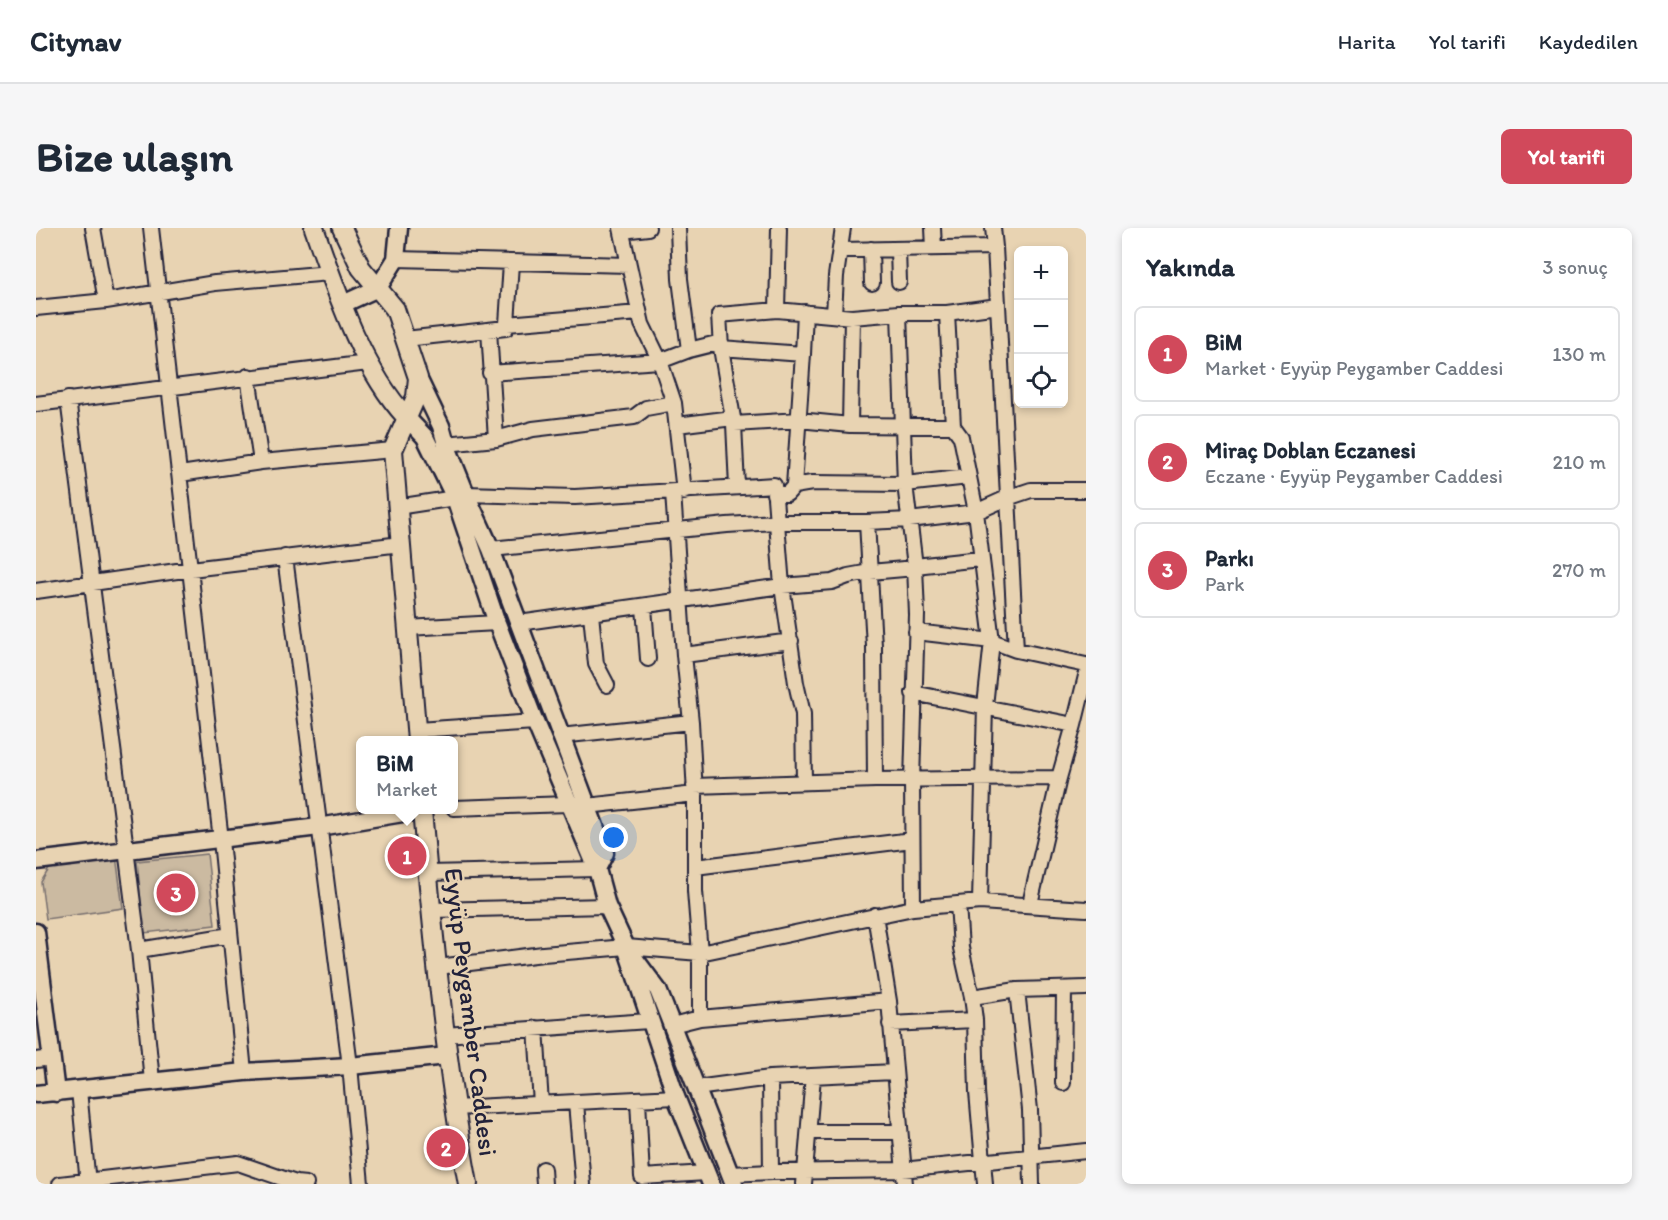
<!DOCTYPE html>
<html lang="tr">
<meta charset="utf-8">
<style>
body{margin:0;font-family:Itim,sans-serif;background:#f6f6f7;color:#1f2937}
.controls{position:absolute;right:18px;top:18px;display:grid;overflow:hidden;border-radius:9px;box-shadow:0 3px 9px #0003}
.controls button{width:54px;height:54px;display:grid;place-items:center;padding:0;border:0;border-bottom:2px solid #e0e1e3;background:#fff;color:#1f2937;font:30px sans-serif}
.you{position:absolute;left:578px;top:610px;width:21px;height:21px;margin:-15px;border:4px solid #fff;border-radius:50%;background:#1a73e8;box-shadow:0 0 0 9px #1a73e833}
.badge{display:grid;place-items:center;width:39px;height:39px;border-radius:50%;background:#d1495b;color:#fff;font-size:20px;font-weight:700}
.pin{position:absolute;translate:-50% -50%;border:3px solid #fff;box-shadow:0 2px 6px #0006}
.popup{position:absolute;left:320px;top:508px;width:102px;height:78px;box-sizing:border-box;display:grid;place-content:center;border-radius:9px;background:#fff;filter:drop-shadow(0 2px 4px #0005);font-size:20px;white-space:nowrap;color:#747a83}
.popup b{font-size:22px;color:#1f2937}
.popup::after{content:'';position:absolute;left:50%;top:100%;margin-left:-12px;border:12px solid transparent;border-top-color:#fff}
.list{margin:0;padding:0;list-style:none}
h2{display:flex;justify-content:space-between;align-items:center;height:78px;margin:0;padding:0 24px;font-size:26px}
h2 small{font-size:20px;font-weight:400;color:#747a83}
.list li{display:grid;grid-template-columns:39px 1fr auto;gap:18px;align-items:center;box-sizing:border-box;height:96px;margin:0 12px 12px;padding:0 12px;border:2px solid #e0e1e3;border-radius:9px}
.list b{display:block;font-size:22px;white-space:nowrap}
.list p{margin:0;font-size:20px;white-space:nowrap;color:#747a83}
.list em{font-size:20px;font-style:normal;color:#747a83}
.icon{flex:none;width:33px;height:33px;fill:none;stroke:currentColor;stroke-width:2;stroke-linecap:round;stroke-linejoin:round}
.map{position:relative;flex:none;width:1050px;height:956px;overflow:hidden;border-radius:9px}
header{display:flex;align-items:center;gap:36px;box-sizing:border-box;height:84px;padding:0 30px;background:#fff;border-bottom:2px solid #e0e1e3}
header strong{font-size:28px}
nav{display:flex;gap:33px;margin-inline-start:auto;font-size:21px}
.intro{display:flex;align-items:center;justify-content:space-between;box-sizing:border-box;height:144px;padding:0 36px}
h1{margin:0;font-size:42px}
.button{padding:15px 27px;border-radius:9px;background:#d1495b;color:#fff;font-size:21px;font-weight:700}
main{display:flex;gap:36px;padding:0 36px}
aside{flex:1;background:#fff;border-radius:9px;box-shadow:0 3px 9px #0003}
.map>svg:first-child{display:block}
.green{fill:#cbbaa1;stroke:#766e6e;stroke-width:1.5}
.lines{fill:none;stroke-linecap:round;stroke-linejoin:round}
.minor-casing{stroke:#22223b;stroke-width:18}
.tertiary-casing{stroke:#22223b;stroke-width:21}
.secondary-casing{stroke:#22223b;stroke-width:22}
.minor{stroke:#e8d3b2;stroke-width:14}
.tertiary{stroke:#e8d3b2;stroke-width:16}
.secondary{stroke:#e8d3b2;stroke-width:18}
.labels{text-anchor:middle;stroke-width:4.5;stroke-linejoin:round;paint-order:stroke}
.street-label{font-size:26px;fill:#22223b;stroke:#e8d3b2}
</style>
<header>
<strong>Citynav</strong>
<nav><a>Harita</a><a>Yol tarifi</a><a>Kaydedilen</a></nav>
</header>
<div class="intro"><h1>Bize ulaşın</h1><a class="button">Yol tarifi</a></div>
<main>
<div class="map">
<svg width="1050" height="956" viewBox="0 0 1050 956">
<rect width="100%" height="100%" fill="#e8d3b2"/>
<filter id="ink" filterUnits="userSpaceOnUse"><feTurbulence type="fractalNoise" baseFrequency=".0167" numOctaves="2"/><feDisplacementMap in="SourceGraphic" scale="12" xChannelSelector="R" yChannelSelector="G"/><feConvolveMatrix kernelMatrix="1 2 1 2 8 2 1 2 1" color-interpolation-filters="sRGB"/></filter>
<g filter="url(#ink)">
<!-- green -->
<path class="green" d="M171 626 179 697 108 705 101 633Z
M80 628 87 680 10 691 5 654 16 636Z"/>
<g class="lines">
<!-- minor casing -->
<g class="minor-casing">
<path id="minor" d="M57 0 70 73
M115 0 185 612 208 844
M642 0 644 51 653 122
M897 0 898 20
M586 3 612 0
M959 19 980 422
M835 21 836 55
M862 21 863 54
M805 22 959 19 957 0
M360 31 593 37 585 0
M593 37 606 96 624 133 653 122 685 114
M0 80 70 73 179 55 294 45
M741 82 743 0
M863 85 869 256 879 338 881 387 876 553 877 680
M911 85 917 198 925 209 940 284 956 413 949 478 944 674
M798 87 800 48 807 0
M471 96 475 35
M453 102 460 211
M369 111 470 100 471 96 603 85
M685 120 767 126 769 84
M454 145 624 133 638 175 648 264
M212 148 225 234
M32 171 103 722 116 853
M0 176 332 135
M698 196 763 192 814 197 917 198
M641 197 697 190
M814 197 816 89
M410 216 460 211 497 201 598 189 610 180 638 175
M144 246 225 234 357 222
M758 258 767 126
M701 259 698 196 685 120 683 87 741 82 816 89 863 85H911L962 78
M430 266 539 269 738 257 746 358 760 455 767 486 768 554
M738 266H751L758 258 776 255 869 256 933 249
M361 279 419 270
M831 294 838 418 839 552
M455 321 691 297 740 294H831L873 292 940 284 971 270 995 262H1050
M249 329 314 838 325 956
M879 338 944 331
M0 363 155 341 365 316
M608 379 612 431
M555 386 560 436 571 457
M483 395 746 358 796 354 812 348 834 344 879 340
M371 400 461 395
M880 404 956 413 980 422 1050 437
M648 427 755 413
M877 465 1038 497 1023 550 994 676
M1038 497 1050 448
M381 502 499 494
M524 508 655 494
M658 558 839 552 1023 550
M551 578 659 566
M418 580 533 576
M659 639 876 612
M392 645 561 641
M922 676 925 720 936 769 939 792 941 864 949 956
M396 682 571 678
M839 687 853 773 869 956
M103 722 194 707
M402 739 507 726 590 719 664 725 877 680 944 674 1050 681
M981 762 994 882 996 956
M936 769 981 762 1050 760
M664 790 853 773
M854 796 939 792
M636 797 664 790V725L659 663V566L655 494 648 427 637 264
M500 800 505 876
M408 807 613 793
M0 832 15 830
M734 850 735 944
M1027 855 1028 761
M660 860 734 850 858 844
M43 862 52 956
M602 872 606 949 670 945
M540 875 547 956
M418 880 640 869
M773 904H864
M507 941 508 956
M695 946 735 944 866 942 1050 923
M24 956 202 935 260 955 270 956
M768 956 777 848"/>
</g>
<!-- tertiary casing -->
<g class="tertiary-casing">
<path id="tertiary" d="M307 76 342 60 360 31 363 0
M382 150 405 198 410 216 430 266 455 321 569 625 561 641
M370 189 389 209 419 270 461 395 499 494 561 641 571 678 590 719 640 869 675 956
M0 633 283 599 385 582
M0 704 20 865
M599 731 622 762 698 956
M0 866 208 844 314 838 411 828"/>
</g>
<!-- secondary casing -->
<g class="secondary-casing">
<path id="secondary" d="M278 0C300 62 325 140 370 189
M306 0 325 40 359 81 382 150 380 169 357 222 381 512
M386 582C397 707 409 832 432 956"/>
</g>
<!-- minor -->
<use href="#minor" class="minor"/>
<!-- tertiary -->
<use href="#tertiary" class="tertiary"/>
<!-- secondary -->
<use href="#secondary" class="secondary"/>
</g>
</g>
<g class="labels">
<!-- street labels -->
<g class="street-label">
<text transform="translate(435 784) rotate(83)" y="9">Eyyüp Peygamber Caddesi</text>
</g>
</g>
</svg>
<div class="controls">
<button>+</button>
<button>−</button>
<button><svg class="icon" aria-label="locate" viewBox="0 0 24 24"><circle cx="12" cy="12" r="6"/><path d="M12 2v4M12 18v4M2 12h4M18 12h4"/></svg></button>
</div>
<div class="you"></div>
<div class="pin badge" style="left:371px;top:628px">1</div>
<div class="popup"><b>BiM</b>Market</div>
<div class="pin badge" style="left:410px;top:920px">2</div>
<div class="pin badge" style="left:140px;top:665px">3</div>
</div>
<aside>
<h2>Yakında<small>3 sonuç</small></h2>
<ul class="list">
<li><span class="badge">1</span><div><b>BiM</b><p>Market · Eyyüp Peygamber Caddesi</p></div><em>130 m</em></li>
<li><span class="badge">2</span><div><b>Miraç Doblan Eczanesi</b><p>Eczane · Eyyüp Peygamber Caddesi</p></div><em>210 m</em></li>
<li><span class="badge">3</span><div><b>Parkı</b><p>Park</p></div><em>270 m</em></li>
</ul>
</aside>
</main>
